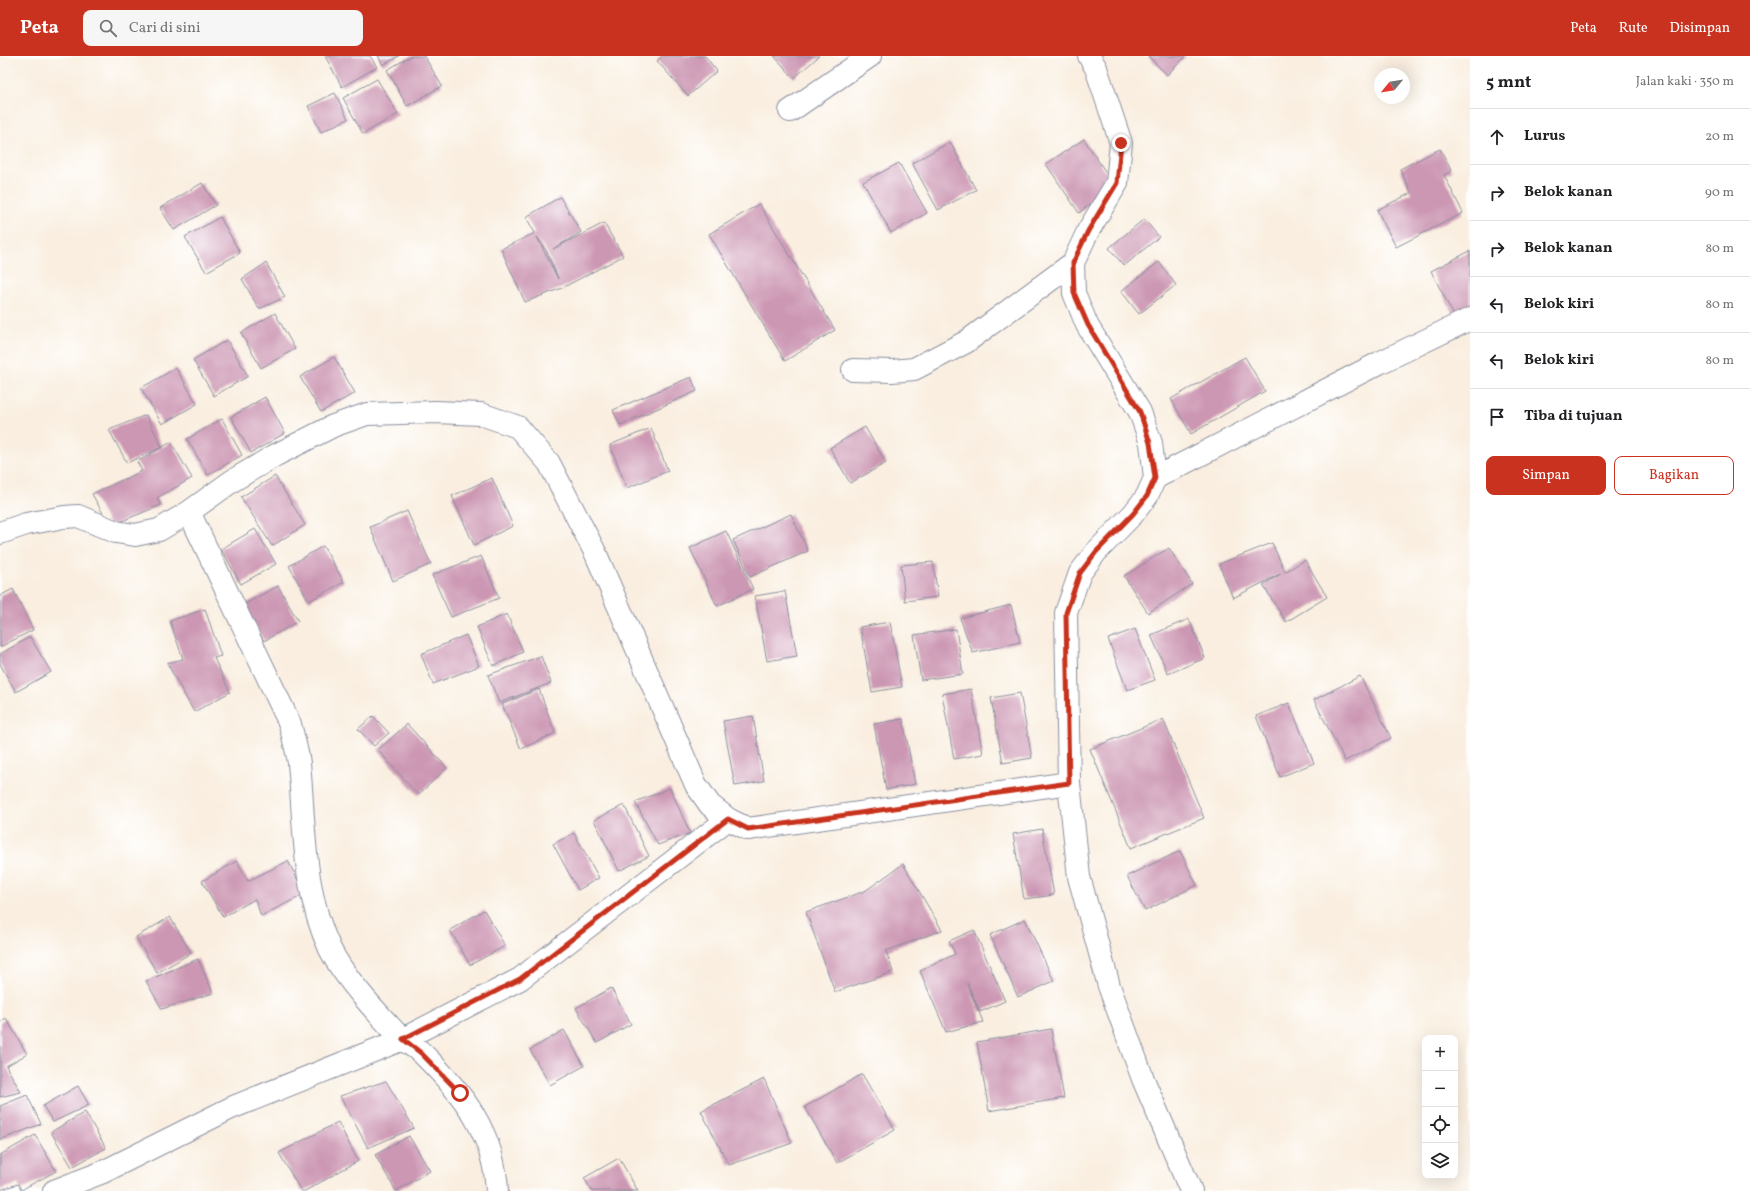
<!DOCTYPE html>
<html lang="id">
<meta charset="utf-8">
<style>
body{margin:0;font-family:Vollkorn,serif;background:#f6f6f6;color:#202124}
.controls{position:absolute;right:12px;bottom:12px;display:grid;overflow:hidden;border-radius:8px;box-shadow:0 4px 16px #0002}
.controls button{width:36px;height:36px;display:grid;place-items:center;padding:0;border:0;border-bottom:1px solid #e0e0e0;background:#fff;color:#202124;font:20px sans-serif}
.compass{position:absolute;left:1374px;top:12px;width:36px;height:36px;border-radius:50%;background:#fff;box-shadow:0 4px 16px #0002;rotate:240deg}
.stop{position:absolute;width:12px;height:12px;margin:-9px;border:3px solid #c8321e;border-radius:50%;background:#fff}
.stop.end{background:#c8321e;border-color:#fff;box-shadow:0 1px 4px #0008}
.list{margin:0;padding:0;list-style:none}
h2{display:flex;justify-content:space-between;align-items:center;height:52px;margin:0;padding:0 16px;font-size:17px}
h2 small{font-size:13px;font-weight:400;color:#757577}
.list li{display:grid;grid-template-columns:26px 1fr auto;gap:12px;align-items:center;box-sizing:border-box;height:56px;padding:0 16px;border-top:1px solid #e0e0e0}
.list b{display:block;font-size:15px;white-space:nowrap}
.list em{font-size:13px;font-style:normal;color:#757577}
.actions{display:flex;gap:8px;padding:12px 16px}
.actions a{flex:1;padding:9px 0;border:1px solid #c8321e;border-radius:8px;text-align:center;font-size:14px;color:#c8321e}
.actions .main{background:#c8321e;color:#fff}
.icon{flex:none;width:22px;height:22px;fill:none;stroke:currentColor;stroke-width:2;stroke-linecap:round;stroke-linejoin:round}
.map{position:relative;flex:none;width:1470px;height:1135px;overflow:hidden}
header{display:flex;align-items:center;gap:24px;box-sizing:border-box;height:56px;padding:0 20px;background:#c8321e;color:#fff}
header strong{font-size:19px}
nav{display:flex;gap:22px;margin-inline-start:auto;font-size:14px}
.search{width:280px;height:36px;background:#f6f6f6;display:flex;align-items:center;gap:10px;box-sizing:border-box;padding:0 14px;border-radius:8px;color:#757577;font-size:15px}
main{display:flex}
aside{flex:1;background:#fff}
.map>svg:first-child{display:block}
.building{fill:#cc97b3;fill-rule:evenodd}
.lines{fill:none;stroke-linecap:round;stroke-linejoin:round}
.street-casing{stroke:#8a8e9e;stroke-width:24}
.street{stroke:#fff;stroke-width:22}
.route{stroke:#c8321e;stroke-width:5}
</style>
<header>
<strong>Peta</strong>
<div class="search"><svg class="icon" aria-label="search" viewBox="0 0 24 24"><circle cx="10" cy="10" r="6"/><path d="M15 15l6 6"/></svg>Cari di sini</div>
<nav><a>Peta</a><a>Rute</a><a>Disimpan</a></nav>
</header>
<main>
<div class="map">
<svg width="1470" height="1135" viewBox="0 0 1470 1135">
<rect width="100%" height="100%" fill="#fff"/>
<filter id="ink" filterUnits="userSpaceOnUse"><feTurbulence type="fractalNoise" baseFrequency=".025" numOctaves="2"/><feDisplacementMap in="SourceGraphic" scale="8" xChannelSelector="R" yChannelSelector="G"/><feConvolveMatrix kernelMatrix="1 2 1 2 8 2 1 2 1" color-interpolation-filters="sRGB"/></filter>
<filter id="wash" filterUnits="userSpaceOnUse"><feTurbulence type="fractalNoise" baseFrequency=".012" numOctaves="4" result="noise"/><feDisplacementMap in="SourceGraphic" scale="16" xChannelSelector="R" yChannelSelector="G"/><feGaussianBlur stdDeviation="0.9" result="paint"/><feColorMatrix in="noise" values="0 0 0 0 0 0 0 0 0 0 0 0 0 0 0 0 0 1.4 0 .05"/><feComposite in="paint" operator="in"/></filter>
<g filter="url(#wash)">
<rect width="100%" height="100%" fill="#f9eedf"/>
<g id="blocks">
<!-- building -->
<path class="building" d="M325 0H370L377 11 342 31Z
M378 0H399L383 9Z
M411 0H424L442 30 407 50 387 14Z
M662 0H705L717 15 688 40 657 5Z
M774 0H819L794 22Z
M1148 0H1186L1167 19Z
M377 23 398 58 363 78 343 42Z
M335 37 348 63 321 76 308 50Z
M1084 83 1114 129 1079 157 1046 108Z
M950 86 976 134 938 154 912 107Z
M1440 93 1452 115 1444 119 1463 157 1396 191 1377 154 1411 137 1400 113Z
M899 107 927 157 891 177 863 126Z
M202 127 216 149 174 174 160 152Z
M560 141 581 176 553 193 604 167 623 200 562 232 525 246 501 193 535 177 526 161ZM537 181 547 196 558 222V223Z
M759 148 835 274 785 305 709 178Z
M220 161 240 197 206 216 185 181Z
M1144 163 1159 181 1124 210 1109 192Z
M1470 195V252L1454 260 1431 215Z
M1159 206 1176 229 1139 258 1121 235Z
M266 207 285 241 259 253 242 223Z
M275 257 295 293 261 312 241 277Z
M227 284 248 320 214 340 193 304Z
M334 301 355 337 321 356 300 321Z
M1245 301 1265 335 1191 378 1171 343Z
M176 312 197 348 162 368 141 332Z
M691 321 697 335 620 369 613 354Z
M265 341 285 377 251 397 231 361Z
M146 359 162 391 127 407 109 374Z
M222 363 242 399 208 419 187 383Z
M865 371 886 407 850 427 830 392Z
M651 372 668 415 627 432 610 389Z
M171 386 192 422 157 442 161 449 110 470 92 438 142 415 137 406Z
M275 420 305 469 272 490 241 441Z
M492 422 513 470 474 489 452 440Z
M407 455 431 508 393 525 370 471Z
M791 458 808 495 750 521 733 484Z
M255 473 276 508 241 528 221 493Z
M726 475 753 533 717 550 690 492Z
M1272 487 1285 516 1305 504 1327 541 1286 566 1263 529 1282 517 1233 542 1219 508Z
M323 490 344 526 309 545 289 510Z
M1169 492 1192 528 1148 557 1124 520Z
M481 500 499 542 451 561 432 519Z
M933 506 938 541 905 545 901 509Z
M278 530 298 565 264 585 243 549Z
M13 533 33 574 0 591V540Z
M785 535 797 600 767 605 755 540Z
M1011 549 1020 586 973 597 960 562Z
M205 553 221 600 214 602 230 636 194 656 167 607 183 603 170 565Z
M507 558 523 596 493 610 477 571Z
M1189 563 1205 602 1168 618 1151 579Z
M890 566 902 631 872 636 860 571Z
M956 573 963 618 921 624 914 579Z
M1135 573 1155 624 1127 634 1108 583Z
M466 579 479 610 433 628 421 598Z
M30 581 51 616 16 636 0 608V598Z
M541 600 551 627 499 647 488 619Z
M1360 620 1391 682 1345 705 1314 644Z
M539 633 555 677 521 693 502 648Z
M971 633 983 698 954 703 942 638Z
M1020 637 1032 702 1003 707 991 642Z
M1289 647 1314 707 1280 721 1256 660Z
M373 660 389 677 374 690 358 673Z
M753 660 764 725 735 730 723 665Z
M903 663 915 728 886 734 874 668Z
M1163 663 1204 762 1131 792 1090 693Z
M407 668 447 712 418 739 378 694Z
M670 732 690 777 658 789 635 746Z
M624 749 649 800 619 815 594 764Z
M1042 773 1054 839 1024 843 1013 778Z
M574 777 599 822 578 834 553 788Z
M1180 795 1197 829 1145 855 1127 820Z
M237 805 248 825 288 805 305 838 261 860 255 843 223 861 202 825Z
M903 808 942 874 886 895 893 916 835 936 806 856 865 835Z
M484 854 505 890 470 909 450 874Z
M170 861 191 897 157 917 136 881Z
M1025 863 1054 925 1018 941 990 879Z
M974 874 1005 945 980 956 967 927 983 966 946 976 920 915 955 898 949 885Z
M198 903 213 937 162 953 146 925Z
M611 932 631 968 597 987 576 952Z
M6 962 27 998 6 1010 21 1036 0 1041V966Z
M1051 973 1064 1042 989 1055 977 986Z
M564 974 584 1010 550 1029 530 994Z
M862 1018 895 1074 837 1107 805 1051Z
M764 1023 792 1087 729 1109 701 1055Z
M386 1025 414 1072 368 1092 340 1040Z
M78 1030 89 1049 53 1066 43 1050Z
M27 1039 41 1068 0 1084V1050Z
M85 1056 106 1092 72 1111 51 1076Z
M338 1066 358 1105 305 1135H301L279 1097Z
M35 1079 56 1115 21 1134 18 1128 0 1134V1099Z
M409 1080 430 1115 396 1135 375 1099Z
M619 1102 638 1135H592L584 1122Z"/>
</g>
</g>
<g filter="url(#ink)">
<use href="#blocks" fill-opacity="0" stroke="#8a8e9e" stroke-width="1"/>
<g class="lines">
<!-- street casing -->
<g class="street-casing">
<path id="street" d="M1089 0 1096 12 1121 87 1117 127 1088 175 1073 207 1074 237 1087 269 1140 356 1151 387 1155 422 1147 440 1133 458 1096 496 1080 517 1066 557 1069 727 1079 821 1109 930 1143 1023 1191 1135
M790 55 870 0
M853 314 892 315 914 313 966 286 1073 207
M1155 422 1379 307 1470 263
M189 456 290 668C293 681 297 694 299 707 305 769 302 834 330 893 345 923 378 958 401 982 408 988 417 992 423 998 463 1038 494 1076 497 1135
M0 477 26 468 64 461 78 460 116 476 135 479 159 474 189 456 232 425 274 400 333 370 367 358 436 356 481 358 518 371 549 407 595 496 696 729 710 749 728 763 748 773 1069 727
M54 1135 103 1116 231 1052 403 983 520 923 728 763"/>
</g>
<!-- street -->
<use href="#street" class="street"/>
</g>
</g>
<g class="lines" filter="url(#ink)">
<!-- route -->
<path class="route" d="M460 1037 421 997 403 983 520 923 728 763 748 773 1069 727 1066 557 1080 517 1096 496 1133 458 1147 440 1155 422 1150 387 1140 356 1088 269 1074 237 1073 207 1088 175 1117 127 1121 87"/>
</g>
</svg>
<div class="controls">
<button>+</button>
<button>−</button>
<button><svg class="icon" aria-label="locate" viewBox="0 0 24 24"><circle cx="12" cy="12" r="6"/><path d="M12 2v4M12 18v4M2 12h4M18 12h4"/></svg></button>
<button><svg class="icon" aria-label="layers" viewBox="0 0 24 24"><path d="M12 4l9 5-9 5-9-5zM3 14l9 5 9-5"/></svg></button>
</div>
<svg class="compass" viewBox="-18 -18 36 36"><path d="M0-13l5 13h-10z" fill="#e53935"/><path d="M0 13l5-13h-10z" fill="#757577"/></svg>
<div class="stop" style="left:460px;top:1037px"></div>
<div class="stop end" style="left:1121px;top:87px"></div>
</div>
<aside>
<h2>5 mnt<small>Jalan kaki · 350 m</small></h2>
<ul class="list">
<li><svg class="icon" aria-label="ahead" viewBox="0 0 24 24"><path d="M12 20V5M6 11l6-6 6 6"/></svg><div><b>Lurus</b></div><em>20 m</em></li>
<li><svg class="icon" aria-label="right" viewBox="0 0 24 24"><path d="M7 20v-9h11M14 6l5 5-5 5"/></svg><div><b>Belok kanan</b></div><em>90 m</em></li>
<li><svg class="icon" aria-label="right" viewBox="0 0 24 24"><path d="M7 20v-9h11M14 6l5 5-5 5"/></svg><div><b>Belok kanan</b></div><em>80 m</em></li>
<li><svg class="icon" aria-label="left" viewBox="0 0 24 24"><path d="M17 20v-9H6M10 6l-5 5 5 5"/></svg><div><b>Belok kiri</b></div><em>80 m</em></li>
<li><svg class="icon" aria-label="left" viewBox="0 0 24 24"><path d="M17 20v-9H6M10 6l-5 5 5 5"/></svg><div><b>Belok kiri</b></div><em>80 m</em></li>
<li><svg class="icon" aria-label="arrive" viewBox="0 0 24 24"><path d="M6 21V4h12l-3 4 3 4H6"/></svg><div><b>Tiba di tujuan</b></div></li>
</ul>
<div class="actions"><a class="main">Simpan</a><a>Bagikan</a></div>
</aside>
</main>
